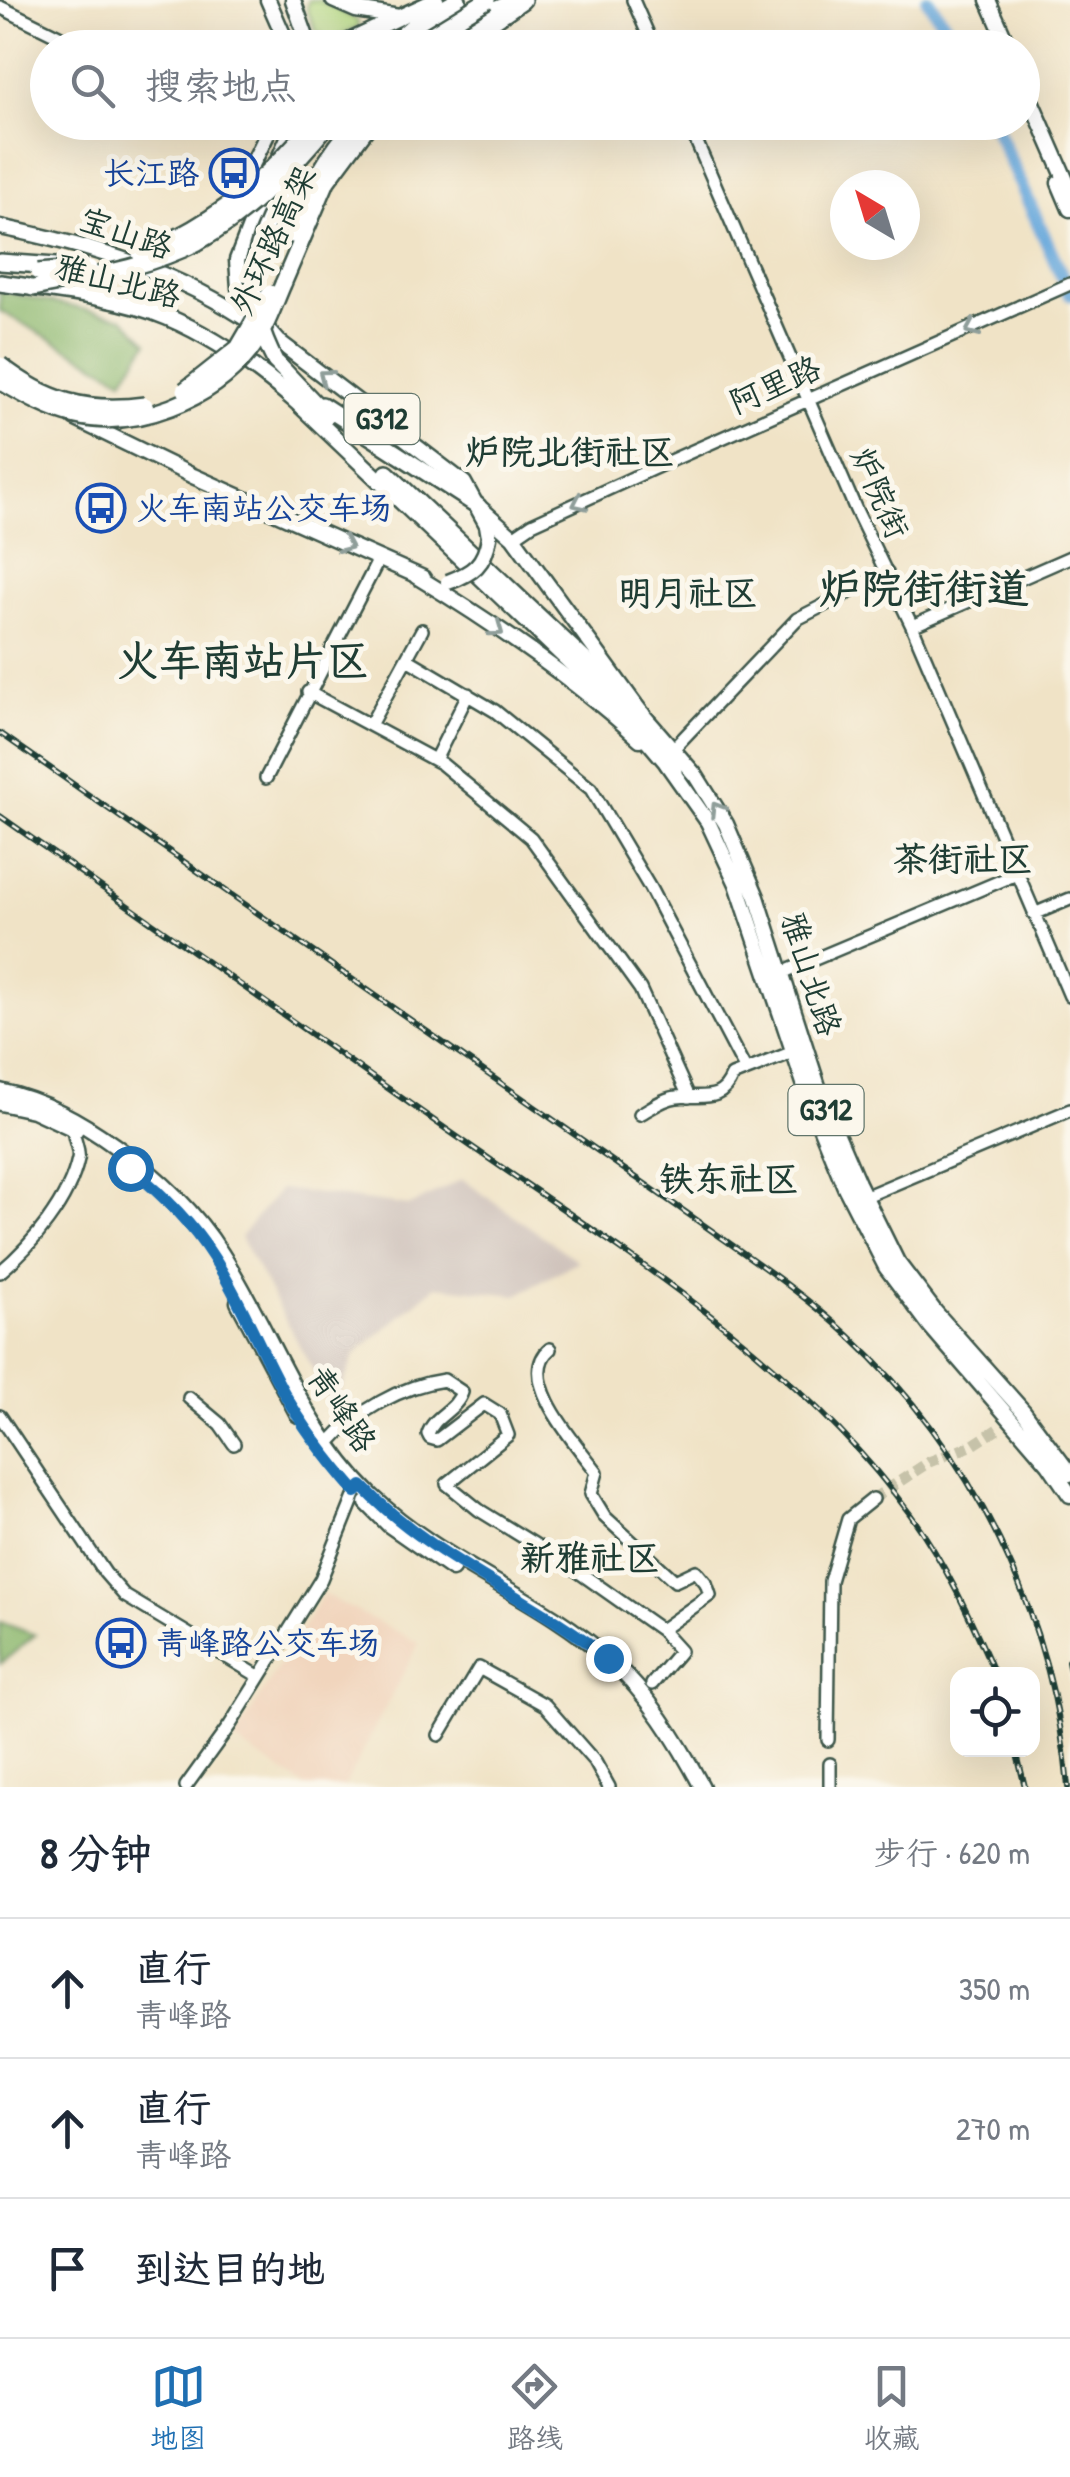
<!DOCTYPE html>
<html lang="zh">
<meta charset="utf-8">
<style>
body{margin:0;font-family:"Patrick Hand","LXGW WenKai TC",sans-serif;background:#f6f6f7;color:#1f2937}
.controls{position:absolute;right:30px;bottom:30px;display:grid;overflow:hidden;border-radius:20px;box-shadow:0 10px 40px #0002}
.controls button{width:90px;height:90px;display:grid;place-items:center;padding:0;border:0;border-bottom:2px solid #e0e1e3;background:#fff;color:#1f2937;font:50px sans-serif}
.compass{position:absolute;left:830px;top:170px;width:90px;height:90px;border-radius:50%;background:#fff;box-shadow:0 10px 40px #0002;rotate:322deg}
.stop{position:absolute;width:30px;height:30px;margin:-22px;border:8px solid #1f6fb2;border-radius:50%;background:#fff}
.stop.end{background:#1f6fb2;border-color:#fff;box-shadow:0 2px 10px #0008}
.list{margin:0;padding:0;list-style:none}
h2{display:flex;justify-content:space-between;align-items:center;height:130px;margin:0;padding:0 40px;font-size:42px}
h2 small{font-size:32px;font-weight:400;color:#747a83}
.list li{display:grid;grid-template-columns:65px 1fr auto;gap:30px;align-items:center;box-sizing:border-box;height:140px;padding:0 40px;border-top:2px solid #e0e1e3}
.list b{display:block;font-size:38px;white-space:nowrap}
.list p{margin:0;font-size:32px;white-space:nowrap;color:#747a83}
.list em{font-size:32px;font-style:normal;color:#747a83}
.icon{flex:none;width:55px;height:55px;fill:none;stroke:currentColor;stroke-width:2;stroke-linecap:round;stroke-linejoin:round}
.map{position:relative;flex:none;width:1070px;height:1787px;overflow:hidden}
.search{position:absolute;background:#fff;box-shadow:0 10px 40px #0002;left:30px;right:30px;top:30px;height:110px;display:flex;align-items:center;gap:25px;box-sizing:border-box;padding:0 35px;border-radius:55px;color:#747a83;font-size:38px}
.sheet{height:550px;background:#fff}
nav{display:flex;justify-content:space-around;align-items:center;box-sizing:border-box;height:140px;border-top:2px solid #e0e1e3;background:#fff;font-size:28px;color:#747a83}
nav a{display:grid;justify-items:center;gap:5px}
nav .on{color:#1f6fb2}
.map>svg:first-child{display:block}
.built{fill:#f1d5bd}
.industrial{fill:#cec1ba}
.green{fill:#b2d780;stroke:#688a5a;stroke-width:2.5}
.forest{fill:#8db86e;stroke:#567a51;stroke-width:2.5}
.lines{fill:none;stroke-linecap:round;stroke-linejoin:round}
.river{stroke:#69a9dc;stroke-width:14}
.minor-tunnel{stroke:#c6c2a9;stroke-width:11;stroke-dasharray:11 5.5;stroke-linecap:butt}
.minor-casing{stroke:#3e564a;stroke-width:16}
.major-casing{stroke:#3e564a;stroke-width:19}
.highway-casing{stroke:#3e564a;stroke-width:20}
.minor{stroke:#fff;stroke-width:11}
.major{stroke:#fff;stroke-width:14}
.highway{stroke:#fff;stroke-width:15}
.rail-casing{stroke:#1f3d34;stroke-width:6}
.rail{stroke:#fbf7ec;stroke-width:2.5;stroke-dasharray:8;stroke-linecap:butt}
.major-bridge-casing{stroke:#3e564a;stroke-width:19;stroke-linecap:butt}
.highway-bridge-casing{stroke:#3e564a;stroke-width:20;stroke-linecap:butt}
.major-bridge{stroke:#fff;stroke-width:14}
.highway-bridge{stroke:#fff;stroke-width:15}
.oneway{stroke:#8f9e9a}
.route{stroke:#1f6fb2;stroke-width:12}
.labels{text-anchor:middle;stroke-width:10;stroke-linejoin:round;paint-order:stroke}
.shield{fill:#fbf7ec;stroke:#61756b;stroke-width:2.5}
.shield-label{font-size:30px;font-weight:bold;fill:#1f3d34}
.transit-label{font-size:32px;fill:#164399;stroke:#fbf7ec;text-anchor:start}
.street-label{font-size:32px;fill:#1f3d34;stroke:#fbf7ec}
.neighbourhood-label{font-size:35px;font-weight:bold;fill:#1f3d34;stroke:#fbf7ec}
.district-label{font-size:42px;font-weight:bold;fill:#1f3d34;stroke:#fbf7ec}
</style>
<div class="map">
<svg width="1070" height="1787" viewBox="0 0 1070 1787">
<rect width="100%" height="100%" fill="#fbf7ec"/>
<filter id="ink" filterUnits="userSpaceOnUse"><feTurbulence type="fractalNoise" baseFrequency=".01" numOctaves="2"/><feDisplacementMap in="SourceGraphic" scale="20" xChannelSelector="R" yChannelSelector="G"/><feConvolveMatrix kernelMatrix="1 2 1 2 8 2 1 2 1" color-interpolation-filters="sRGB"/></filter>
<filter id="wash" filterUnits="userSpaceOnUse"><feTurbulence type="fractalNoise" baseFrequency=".0048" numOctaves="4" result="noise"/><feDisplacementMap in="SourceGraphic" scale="40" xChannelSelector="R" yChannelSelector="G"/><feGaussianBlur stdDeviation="2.25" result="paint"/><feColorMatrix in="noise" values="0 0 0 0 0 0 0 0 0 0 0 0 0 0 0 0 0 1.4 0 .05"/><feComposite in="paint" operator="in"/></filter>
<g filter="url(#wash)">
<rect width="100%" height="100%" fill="#f0e3c6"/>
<!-- built -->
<path class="built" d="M323 1594 419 1643 344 1787H306L234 1740Z"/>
<!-- industrial -->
<path class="industrial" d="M462 1179 578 1261 517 1295 436 1286 355 1354 334 1408 240 1237 280 1189 410 1206Z"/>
<!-- green -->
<path class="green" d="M308 0H319L357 20 359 27 332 39 316 32 307 9Z"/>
<!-- forest -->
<path class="forest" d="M0 291 123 318 148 342 123 379 0 311Z
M0 1622 35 1635 0 1664Z"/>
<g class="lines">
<!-- river -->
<path class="river" d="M928 0 960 48
M993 122 1070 294"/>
</g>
</g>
<g filter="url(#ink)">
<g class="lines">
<!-- minor-tunnel -->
<path class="minor-tunnel" d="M873 1499 929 1462 973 1445 1001 1427"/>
<!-- minor casing -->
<g class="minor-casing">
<path id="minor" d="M633 0 654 48
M0 7 81 47
M688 122 856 510 912 626 1070 996
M513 537 532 524 652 469 1070 284
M912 626 1070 557
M407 659 495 711 591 789 650 888 745 1069
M308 692 442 764 531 838 640 989 689 1097
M370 725 422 630
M673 749 797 619 887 573
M435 760 468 694
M266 778 379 559
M1034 914 1070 899
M777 975 1017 874
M640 1114C651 1108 664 1098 677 1097 701 1094 721 1104 732 1076L793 1052
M864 1197 1070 1110
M0 1272C32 1245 69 1201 78 1159 80 1151 75 1143 74 1135L80 1126
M550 1349C515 1378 578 1446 597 1472L591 1494 605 1517 675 1581 696 1571 706 1583 710 1595 661 1630 680 1651 652 1684
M189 1398 220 1424 234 1444
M0 1416 105 1573 125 1596 260 1677
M328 1444C357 1411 401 1386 444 1380L462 1392C456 1411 434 1415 428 1434L430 1438 437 1440 484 1404 500 1414 508 1435 447 1484 479 1510 573 1568 661 1630
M439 1735 479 1668 545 1705 595 1762 609 1787
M828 1740 830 1581 848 1519 873 1499
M830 1764V1787
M186 1786 230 1725 321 1579 356 1492 362 1486"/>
</g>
<!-- major casing -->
<g class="major-casing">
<path id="major" d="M268 0 289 48
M293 0 310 48
M333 0 356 10 399 17 436 0
M988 0 1009 48
M447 30 510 3
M334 48 398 18
M1022 80 1070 190
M279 158 295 122
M1059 183 1070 209
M262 196 237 260 239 288 246 305 278 341 464 483 487 525 489 537
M236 198 273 122
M0 227C92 246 179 272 257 326
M74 418 193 476 423 578
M478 506 513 537 642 714 696 776 726 824 757 897 823 1102 858 1183 897 1262 935 1312 1023 1411 1070 1474
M416 576C493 623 573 677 640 739
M667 764 708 822 737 884 812 1107 845 1187 886 1267 931 1327 1049 1464 1070 1495
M0 1091C44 1101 79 1120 115 1146 156 1175 194 1210 221 1253 273 1334 301 1428 372 1496 444 1565 538 1595 609 1659 649 1695 677 1740 702 1787
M0 1103 33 1110 74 1129
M238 1302 298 1415
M367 1503 389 1525 452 1569"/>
</g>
<!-- highway casing -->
<g class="highway-casing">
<path id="highway" d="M387 48 415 24 458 0
M454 48 523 0
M292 235C306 193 326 155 357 122
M0 262 56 266
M0 283C55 291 116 296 167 317 216 338 258 368 297 402L631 720 674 771
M283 284 327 181 371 122
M275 361 327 416
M322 405 478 506
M387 473 642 714"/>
</g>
<!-- minor -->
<use href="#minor" class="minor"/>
<!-- major -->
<use href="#major" class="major"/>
<!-- highway -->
<use href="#highway" class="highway"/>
<!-- rail casing -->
<g class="rail-casing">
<path id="rail" d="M0 733 691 1216C744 1254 801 1291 849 1336 975 1453 1053 1617 1068 1787
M0 816C149 920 298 1024 446 1129 608 1242 793 1353 910 1514 946 1564 971 1619 995 1674
M1068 1661 1070 1671
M1016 1750 1025 1787"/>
</g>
<!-- rail -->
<use href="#rail" class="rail"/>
<!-- major-bridge casing -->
<g class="major-bridge-casing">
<path id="major-bridge" d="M448 582C473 573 485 564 489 537"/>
</g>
<!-- highway-bridge casing -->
<g class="highway-bridge-casing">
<path id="highway-bridge" d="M409 48 487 0
M431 48 455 24
M140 254C210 227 267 180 314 122
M38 272 89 268
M33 288C87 277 148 268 198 242 249 214 293 167 330 122
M275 361C237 288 252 235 298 170
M0 365C46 401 86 413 145 405
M0 381C24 395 49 410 76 416 136 430 211 400 249 352 265 332 273 307 283 284
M185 390 238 348 270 293"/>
</g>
<!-- major-bridge -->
<use href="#major-bridge" class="major-bridge"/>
<!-- highway-bridge -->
<use href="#highway-bridge" class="highway-bridge"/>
</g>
<!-- one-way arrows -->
<defs><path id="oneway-chevron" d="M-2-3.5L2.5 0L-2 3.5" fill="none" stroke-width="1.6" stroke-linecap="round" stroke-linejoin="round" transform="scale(2.5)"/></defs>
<g class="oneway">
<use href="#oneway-chevron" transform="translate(972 329) rotate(156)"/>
<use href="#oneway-chevron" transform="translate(325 376) rotate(-143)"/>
<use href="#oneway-chevron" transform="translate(579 503) rotate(155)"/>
<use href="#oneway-chevron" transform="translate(346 545) rotate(24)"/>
<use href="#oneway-chevron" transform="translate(497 630) rotate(36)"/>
<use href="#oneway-chevron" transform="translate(717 809) rotate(-122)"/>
</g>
</g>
<g class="lines" filter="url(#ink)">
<!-- route -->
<path class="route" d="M130 1168C161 1193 191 1222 213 1257 241 1300 259 1348 284 1393 304 1429 329 1461 356 1492L362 1486C433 1560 530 1596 608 1658"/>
</g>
<!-- icons -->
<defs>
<g id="bus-ring" transform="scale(2.5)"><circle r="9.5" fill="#fbf7ec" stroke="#1a4fb4" stroke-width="1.5"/><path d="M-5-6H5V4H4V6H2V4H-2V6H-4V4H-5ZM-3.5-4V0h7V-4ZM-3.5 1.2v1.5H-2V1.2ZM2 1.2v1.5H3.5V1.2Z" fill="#1a4fb4"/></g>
</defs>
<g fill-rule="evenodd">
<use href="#bus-ring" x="234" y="173"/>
<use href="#bus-ring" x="101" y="508"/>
<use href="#bus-ring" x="121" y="1643"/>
</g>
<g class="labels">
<!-- shield labels -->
<g class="shield">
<rect x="344.5" y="394" width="75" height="50" rx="8"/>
<rect x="788.5" y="1085" width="75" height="50" rx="8"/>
</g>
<g class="shield-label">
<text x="382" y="429">G312</text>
<text x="826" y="1120">G312</text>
</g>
<!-- transit labels -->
<g class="transit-label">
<text x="199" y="184" text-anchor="end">长江路</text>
<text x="136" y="519">火车南站公交车场</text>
<text x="156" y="1654">青峰路公交车场</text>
</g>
<!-- street labels -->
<g class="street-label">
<text transform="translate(126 233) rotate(19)" y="11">宝山路</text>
<text transform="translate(273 240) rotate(-65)" y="11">外环路高架</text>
<text transform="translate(118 281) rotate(14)" y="11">雅山北路</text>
<text transform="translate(775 385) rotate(-24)" y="11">阿里路</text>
<text transform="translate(880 493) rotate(66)" y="11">炉院街</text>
<text transform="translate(811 974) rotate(72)" y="11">雅山北路</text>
<text transform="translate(342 1409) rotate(56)" y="11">青峰路</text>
</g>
<!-- neighbourhood labels -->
<g class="neighbourhood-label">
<text x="570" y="464">炉院北街社区</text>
<text x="688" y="605">明月社区</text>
<text x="963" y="871">茶街社区</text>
<text x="729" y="1191">铁东社区</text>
<text x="590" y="1570">新雅社区</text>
</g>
<!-- district labels -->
<g class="district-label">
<text x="924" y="603">炉院街街道</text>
<text x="243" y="675">火车南站片区</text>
</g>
</g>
</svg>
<div class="controls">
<button><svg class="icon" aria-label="locate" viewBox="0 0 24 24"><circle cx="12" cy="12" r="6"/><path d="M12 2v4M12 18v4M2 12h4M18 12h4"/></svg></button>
</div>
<svg class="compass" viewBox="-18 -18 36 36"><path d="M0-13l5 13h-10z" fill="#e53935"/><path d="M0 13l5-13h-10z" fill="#747a83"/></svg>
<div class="stop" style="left:130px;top:1168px"></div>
<div class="stop end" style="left:608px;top:1658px"></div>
<div class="search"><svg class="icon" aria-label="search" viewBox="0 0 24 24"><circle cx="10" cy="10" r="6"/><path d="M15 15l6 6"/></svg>搜索地点</div>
</div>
<section class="sheet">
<h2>8 分钟<small>步行 · 620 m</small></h2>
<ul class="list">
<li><svg class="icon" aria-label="ahead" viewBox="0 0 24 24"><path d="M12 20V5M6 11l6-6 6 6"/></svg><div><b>直行</b><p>青峰路</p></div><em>350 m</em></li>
<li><svg class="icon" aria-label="ahead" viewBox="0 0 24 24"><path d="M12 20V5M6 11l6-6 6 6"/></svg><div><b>直行</b><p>青峰路</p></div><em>270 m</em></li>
<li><svg class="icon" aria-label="arrive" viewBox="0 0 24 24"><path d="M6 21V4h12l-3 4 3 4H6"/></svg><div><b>到达目的地</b></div></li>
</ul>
</section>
<nav>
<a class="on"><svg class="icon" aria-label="map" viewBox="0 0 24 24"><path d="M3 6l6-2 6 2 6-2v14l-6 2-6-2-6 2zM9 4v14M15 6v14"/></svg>地图</a>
<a><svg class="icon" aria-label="directions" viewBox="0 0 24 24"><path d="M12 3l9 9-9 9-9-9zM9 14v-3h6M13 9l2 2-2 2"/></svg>路线</a>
<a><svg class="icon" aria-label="saved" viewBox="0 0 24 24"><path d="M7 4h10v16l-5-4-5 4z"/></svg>收藏</a>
</nav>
